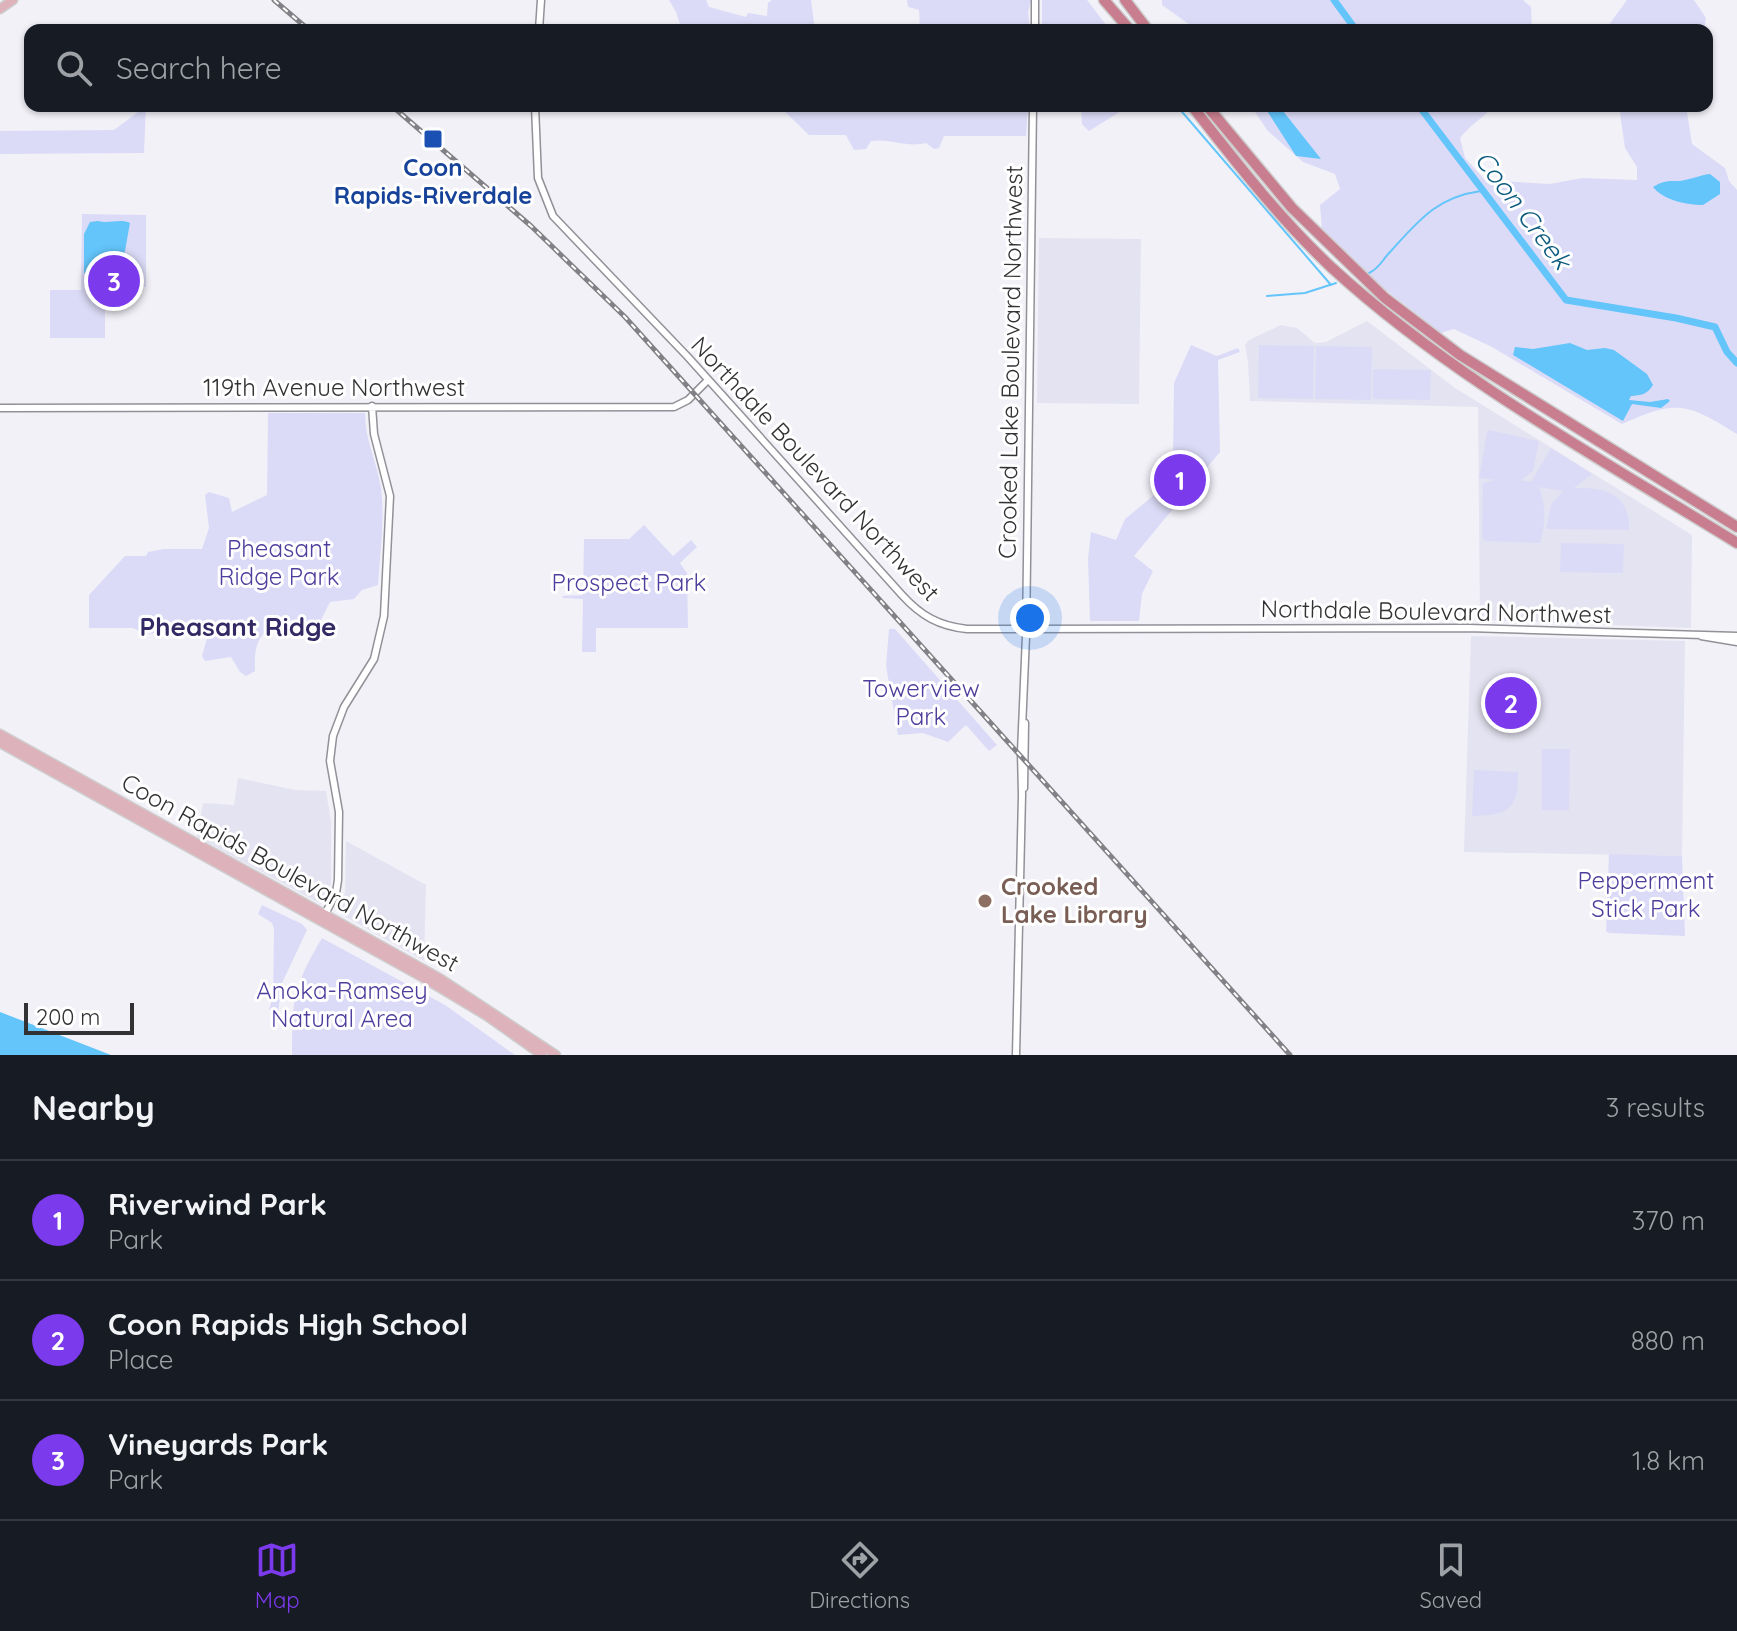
<!DOCTYPE html>
<style>
body{margin:0;font-family:Quicksand,sans-serif;background:#20242c;color:#f1f3f6}
.scale{position:absolute;left:24px;bottom:20px;width:110px;box-sizing:border-box;padding-left:8px;border:4px solid #323234;border-top:0;font-size:22px;line-height:28px;white-space:nowrap;color:#323234;-webkit-text-stroke:6px #fff;paint-order:stroke}
.you{position:absolute;left:1030px;top:618px;width:28px;height:28px;margin:-20px;border:6px solid #fff;border-radius:50%;background:#1a73e8;box-shadow:0 0 0 12px #1a73e833}
.badge{display:grid;place-items:center;width:52px;height:52px;border-radius:50%;background:#7c3aed;color:#fff;font-size:26px;font-weight:700}
.pin{position:absolute;translate:-50% -50%;border:4px solid #fff;box-shadow:0 2px 8px #0006}
.list{margin:0;padding:0;list-style:none}
h2{display:flex;justify-content:space-between;align-items:center;height:104px;margin:0;padding:0 32px;font-size:34px}
h2 small{font-size:26px;font-weight:400;color:#9ea1a6}
.list li{display:grid;grid-template-columns:52px 1fr auto;gap:24px;align-items:center;box-sizing:border-box;height:120px;padding:0 32px;border-top:2px solid #363941}
.list b{display:block;font-size:30px;white-space:nowrap}
.list p{margin:0;font-size:26px;white-space:nowrap;color:#9ea1a6}
.list em{font-size:26px;font-style:normal;color:#9ea1a6}
.icon{flex:none;width:44px;height:44px;fill:none;stroke:currentColor;stroke-width:2;stroke-linecap:round;stroke-linejoin:round}
.map{position:relative;flex:none;width:1737px;height:1055px;overflow:hidden}
.search{position:absolute;background:#171b24;box-shadow:0 2px 6px #0004;left:24px;right:24px;top:24px;height:88px;display:flex;align-items:center;gap:20px;box-sizing:border-box;padding:0 28px;border-radius:16px;color:#9ea1a6;font-size:30px}
.sheet{height:464px;background:#171b24}
nav{display:flex;justify-content:space-around;align-items:center;box-sizing:border-box;height:112px;border-top:2px solid #363941;background:#171b24;font-size:22px;color:#9ea1a6}
nav a{display:grid;justify-items:center;gap:4px}
nav .on{color:#7c3aed}
.map>svg:first-child{display:block}
.built{fill:#e4e3f1}
.green{fill:#dcdbf7}
.water{fill:#63c5fa}
.lines{fill:none;stroke-linecap:round;stroke-linejoin:round}
.stream{stroke:#63c5fa;stroke-width:2}
.river{stroke:#63c5fa;stroke-width:7}
.minor-casing{stroke:#919197;stroke-width:9}
.major-casing{stroke:#cecece;stroke-width:11}
.highway-casing{stroke:#cecece;stroke-width:13}
.minor{stroke:#fff;stroke-width:6}
.major{stroke:#deb2bb;stroke-width:8}
.highway{stroke:#c87e8e;stroke-width:10}
.rail-casing{stroke:#828185;stroke-width:5}
.rail{stroke:#fff;stroke-width:2;stroke-dasharray:6;stroke-linecap:butt}
.transit-dot{fill:#1a4fb4;stroke:#fff;stroke-width:3}
.education-dot{fill:#8d6e63;stroke:#fff;stroke-width:3}
.labels{text-anchor:middle;stroke-width:6;stroke-linejoin:round;paint-order:stroke}
.transit-label{font-size:24px;font-weight:bold;fill:#164399;stroke:#fff}
.street-label{font-size:24px;fill:#323234;stroke:#fff}
.park-label{font-size:24px;fill:#4f3d9d;stroke:#fff}
.education-label{font-size:24px;font-weight:bold;fill:#785e54;stroke:#fff;text-anchor:start}
.water-label{font-size:26px;font-style:italic;fill:#0c5b7e;stroke:#fff}
.neighbourhood-label{font-size:26px;font-weight:bold;fill:#332964;stroke:#fff}
</style>
<div class="map">
<svg width="1737" height="1055" viewBox="0 0 1737 1055">
<rect width="100%" height="100%" fill="#f2f1f8"/>
<!-- built -->
<path class="built" d="M1039 238 1141 239 1139 404 1037 403Z
M1367 321 1455 388 1692 535 1691 628 1480 620 1478 407 1250 401 1248 362 1245 345 1249 340 1281 325 1297 328 1315 343 1326 342Z
M1471 636 1685 641 1682 856 1464 852Z
M238 778 295 790 326 791 331 822V883L325 901 321 904 197 837 203 803 234 805Z
M346 841 426 885 424 961 337 912 345 892Z"/>
<!-- green -->
<path class="green" d="M669 0H706L709 7 746 17 748 13 767 16 768 3 772 0H811L815 30H682L676 12Z
M907 0H1031L1028 12 1030 30H920L919 10 908 7Z
M1042 0H1087L1110 30H1042Z
M1162 0H1523L1531 7 1532 30H1197L1162 5Z
M1627 0H1694L1706 18 1704 30H1605Z
M146 106 144 153 0 154V131L114 130Z
M779 106H1028L1026 136H944L939 148 934 149 926 143C907 148 889 138 871 141L866 149 854 150 846 135H809Z
M1081 106H1138L1123 110 1089 131 1082 124Z
M1251 106H1494C1483 118 1470 125 1460 138L1465 158 1485 180 1550 184 1582 178 1637 180V167L1625 148 1619 106H1686L1692 144 1725 168 1729 181 1737 190V434C1687 403 1677 399 1622 424L1492 347 1454 329 1441 333 1376 282 1322 229 1320 205 1340 189 1335 174 1303 162 1267 130Z
M82 214 146 215V287H105V338H50V290H81Z
M1191 345 1217 356 1238 348 1240 352 1218 360 1220 452 1134 556 1153 571 1142 594 1139 621H1090L1088 559 1091 532 1116 540 1125 519 1159 491 1173 458 1174 383Z
M1259 345 1314 346 1313 399 1258 398Z
M1316 346 1372 347 1371 400 1315 399Z
M1373 369 1431 370 1430 400 1373 399Z
M268 413H365C365 440 377 462 381 488 385 520 380 553 378 585L362 590 354 599 330 602 318 626C277 627 253 620 255 671L246 676 240 672 231 657 205 661 202 656 207 638 202 629 146 634 133 628H89V595L125 556H146L148 552 164 549H202L209 528 205 495 209 492 229 498 232 512 267 495Z
M1489 430 1539 441 1533 471 1521 480 1531 482 1551 448 1592 474 1574 488C1605 487 1630 493 1629 530L1546 529 1551 505 1563 491 1539 487C1546 504 1546 524 1540 543L1485 541 1482 538 1483 483 1495 480 1479 478 1487 432Z
M644 525 673 556 691 540 697 547 680 563 687 573 688 628H596V652H582L583 599 563 598 562 596 583 595 584 539H629Z
M1561 543 1624 544 1623 573 1560 572Z
M889 629H895L997 745 989 751 966 725 948 742 923 733 898 735 886 666Z
M1542 749H1570L1569 810H1542Z
M1474 770 1518 772C1519 808 1509 816 1472 816Z
M1609 854 1682 856 1685 936 1609 933 1606 931Z
M262 905 302 924 307 930 282 983 278 1013 269 1010 273 996 274 929 272 923 258 914Z
M322 938 445 1005 515 1055H292C292 999 293 987 322 938Z"/>
<!-- water -->
<path class="water" d="M1264 106H1279L1321 159 1296 156Z
M1710 174 1720 182V194L1703 205C1687 205 1663 200 1653 187 1663 181 1667 181 1678 181 1686 181 1700 175 1710 174Z
M98 221C109 224 121 218 130 223L123 262 94 278 84 273V234L90 222Z
M1570 343 1587 350 1605 348 1614 350 1647 374 1653 385C1647 395 1641 395 1631 396L1629 400 1650 402 1668 399 1670 401 1661 408 1632 404 1623 421 1513 355 1515 347 1533 349Z
M0 1012 111 1055H0Z"/>
<g class="lines">
<!-- stream -->
<path class="stream" d="M1177 106 1331 285
M1369 273C1380 268 1382 260 1390 252 1419 220 1437 197 1481 191
M1267 296 1305 293 1336 283"/>
<!-- river -->
<path class="river" d="M1334 0 1356 30
M1419 106 1566 300 1676 318 1715 327 1727 352 1737 363"/>
<!-- minor casing -->
<g class="minor-casing">
<path id="minor" d="M539 30 541 0
M1035 30V0
M535 106 538 178 553 216 687 356 902 595C921 616 939 626 967 629L1468 628 1737 636
M0 408 674 407 688 400 708 380
M1701 636 1737 642
M1024 788 1025 723
M324 916 336 893 338 880 339 812 330 761 333 736 344 707 374 659 384 616 390 496 374 434 372 406
M1016 1055 1022 795 1021 752 1026 636 1033 106"/>
</g>
<!-- major casing -->
<g class="major-casing">
<path id="major" d="M0 9 13 0
M0 734 441 979 556 1055
M0 743 422 977 487 1016 542 1055"/>
</g>
<!-- highway casing -->
<g class="highway-casing">
<path id="highway" d="M1104 0 1130 30
M1125 0 1148 30
M1192 106C1236 162 1279 218 1331 267 1452 378 1598 457 1737 543
M1207 106 1292 208 1385 298 1460 355 1737 527"/>
</g>
<!-- minor -->
<use href="#minor" class="minor"/>
<!-- major -->
<use href="#major" class="major"/>
<!-- highway -->
<use href="#highway" class="highway"/>
<!-- rail casing -->
<g class="rail-casing">
<path id="rail" d="M274 0 309 30
M392 106 531 226 625 317 1290 1055"/>
</g>
<!-- rail -->
<use href="#rail" class="rail"/>
</g>
<!-- markers -->
<rect class="transit-dot" x="423" y="129" width="20" height="20" rx="4"/>
<circle class="education-dot" cx="985" cy="901" r="8"/>
<g class="labels">
<!-- transit labels -->
<g class="transit-label">
<text x="433" y="176">Coon<tspan x="433" dy="28">Rapids-Riverdale</tspan></text>
</g>
<!-- street labels -->
<g class="street-label">
<text transform="translate(1011 362) rotate(-89)" y="8">Crooked Lake Boulevard Northwest</text>
<text x="334" y="396">119th Avenue Northwest</text>
<text transform="translate(815 469) rotate(47)" y="8">Northdale Boulevard Northwest</text>
<text transform="translate(1436 612) rotate(1)" y="8">Northdale Boulevard Northwest</text>
<text transform="translate(290 873) rotate(29)" y="8">Coon Rapids Boulevard Northwest</text>
</g>
<!-- park labels -->
<g class="park-label">
<text x="279" y="557">Pheasant<tspan x="279" dy="28">Ridge Park</tspan></text>
<text x="629" y="591">Prospect Park</text>
<text x="921" y="697">Towerview<tspan x="921" dy="28">Park</tspan></text>
<text x="1646" y="889">Pepperment<tspan x="1646" dy="28">Stick Park</tspan></text>
<text x="342" y="999">Anoka-Ramsey<tspan x="342" dy="28">Natural Area</tspan></text>
</g>
<!-- education labels -->
<g class="education-label">
<text x="1001" y="895">Crooked<tspan x="1001" dy="28">Lake Library</tspan></text>
</g>
<!-- water labels -->
<g class="water-label">
<text transform="translate(1523 210) rotate(53)" y="9">Coon Creek</text>
</g>
<!-- neighbourhood labels -->
<g class="neighbourhood-label">
<text x="238" y="636">Pheasant Ridge</text>
</g>
</g>
</svg>
<div class="scale">200 m</div>
<div class="you"></div>
<div class="pin badge" style="left:1180px;top:480px">1</div>
<div class="pin badge" style="left:1511px;top:703px">2</div>
<div class="pin badge" style="left:114px;top:281px">3</div>
<div class="search"><svg class="icon" aria-label="search" viewBox="0 0 24 24"><circle cx="10" cy="10" r="6"/><path d="M15 15l6 6"/></svg>Search here</div>
</div>
<section class="sheet">
<h2>Nearby<small>3 results</small></h2>
<ul class="list">
<li><span class="badge">1</span><div><b>Riverwind Park</b><p>Park</p></div><em>370 m</em></li>
<li><span class="badge">2</span><div><b>Coon Rapids High School</b><p>Place</p></div><em>880 m</em></li>
<li><span class="badge">3</span><div><b>Vineyards Park</b><p>Park</p></div><em>1.8 km</em></li>
</ul>
</section>
<nav>
<a class="on"><svg class="icon" aria-label="map" viewBox="0 0 24 24"><path d="M3 6l6-2 6 2 6-2v14l-6 2-6-2-6 2zM9 4v14M15 6v14"/></svg>Map</a>
<a><svg class="icon" aria-label="directions" viewBox="0 0 24 24"><path d="M12 3l9 9-9 9-9-9zM9 14v-3h6M13 9l2 2-2 2"/></svg>Directions</a>
<a><svg class="icon" aria-label="saved" viewBox="0 0 24 24"><path d="M7 4h10v16l-5-4-5 4z"/></svg>Saved</a>
</nav>
